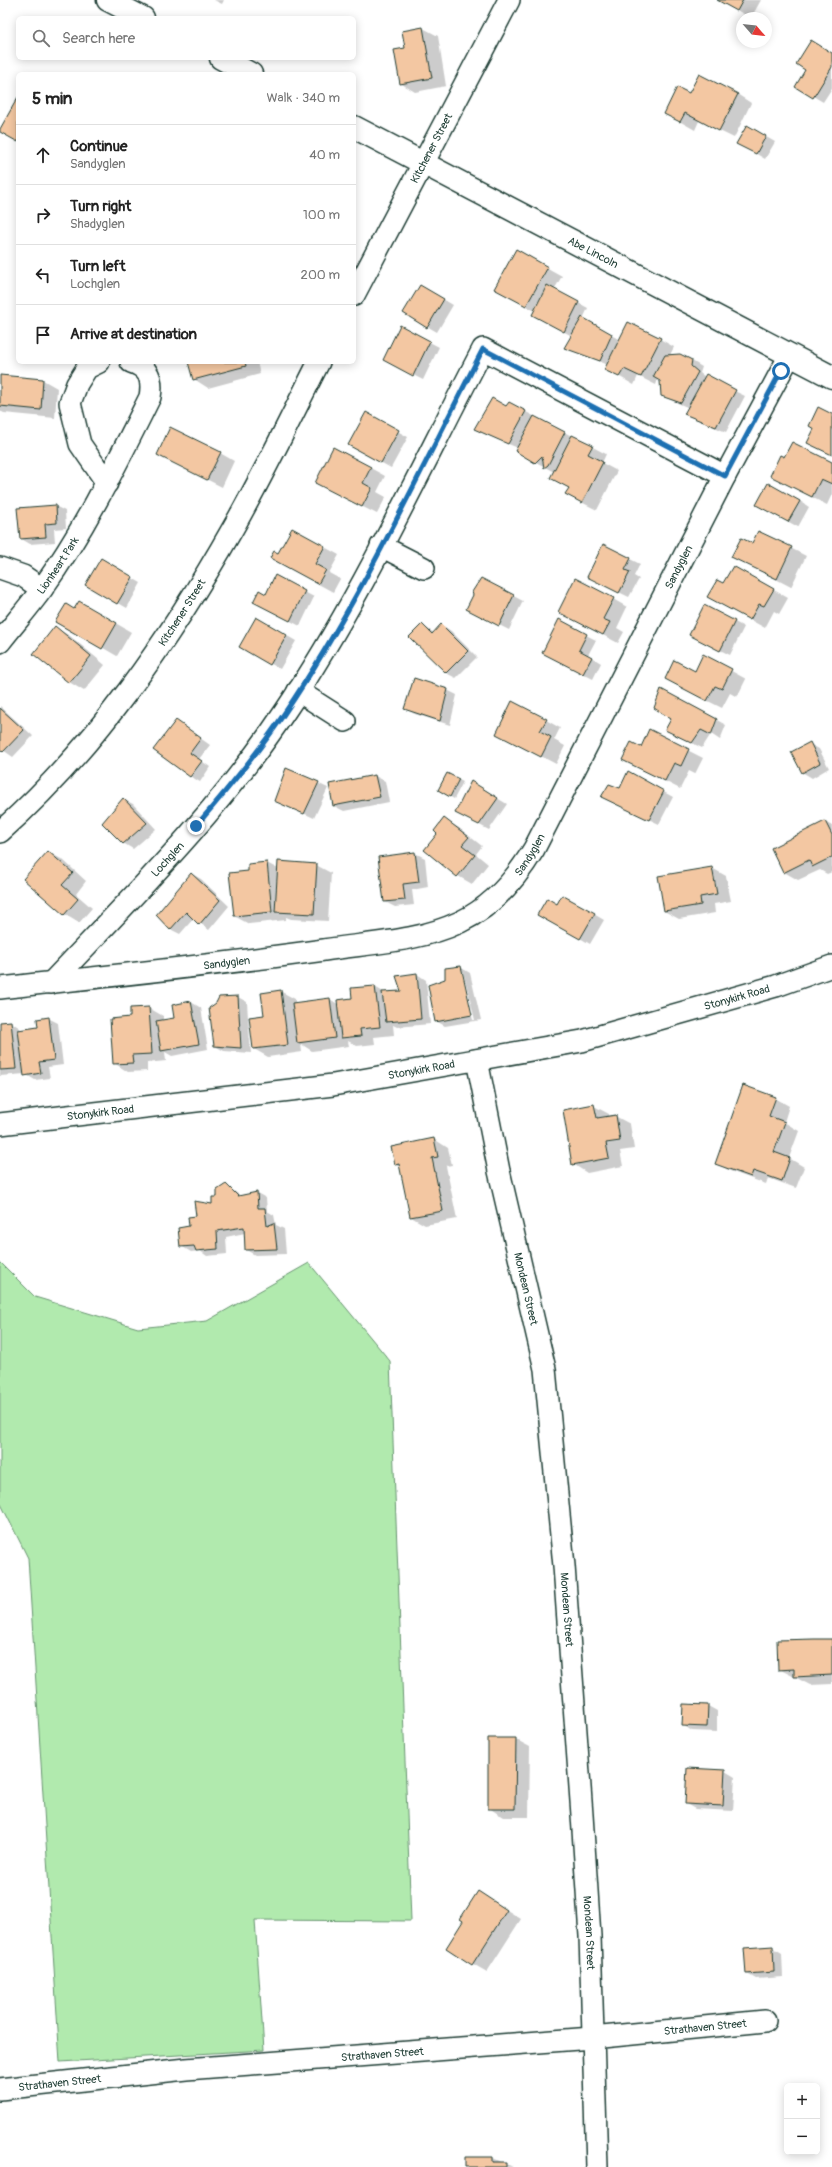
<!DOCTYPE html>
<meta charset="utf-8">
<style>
body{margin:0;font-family:Pangolin,sans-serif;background:#f2f2f2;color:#222}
.controls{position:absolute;right:12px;bottom:12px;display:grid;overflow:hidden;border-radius:6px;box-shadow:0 2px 10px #0003}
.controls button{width:36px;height:36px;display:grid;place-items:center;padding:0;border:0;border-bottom:1px solid #e0e0e0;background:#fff;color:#222;font:20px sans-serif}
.compass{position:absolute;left:736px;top:12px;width:36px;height:36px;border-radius:50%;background:#fff;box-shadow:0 2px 10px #0003;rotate:118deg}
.stop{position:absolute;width:12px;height:12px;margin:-9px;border:3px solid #1f6fb2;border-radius:50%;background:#fff}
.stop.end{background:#1f6fb2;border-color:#fff;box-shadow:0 1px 4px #0008}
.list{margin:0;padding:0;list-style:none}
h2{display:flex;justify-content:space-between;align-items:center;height:52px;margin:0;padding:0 16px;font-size:17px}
h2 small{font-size:13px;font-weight:400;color:#767676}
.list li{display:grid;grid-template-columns:26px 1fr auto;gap:12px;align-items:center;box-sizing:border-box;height:60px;padding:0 16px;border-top:1px solid #e0e0e0}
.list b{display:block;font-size:15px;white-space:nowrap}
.list p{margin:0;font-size:13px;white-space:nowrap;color:#767676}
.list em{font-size:13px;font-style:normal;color:#767676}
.icon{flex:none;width:22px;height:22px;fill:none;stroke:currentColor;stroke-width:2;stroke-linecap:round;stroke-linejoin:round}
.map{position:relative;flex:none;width:832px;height:2167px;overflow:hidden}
.search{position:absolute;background:#fff;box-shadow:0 2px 10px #0003;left:16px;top:16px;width:340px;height:44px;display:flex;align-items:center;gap:10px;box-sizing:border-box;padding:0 14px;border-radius:6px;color:#767676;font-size:15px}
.panel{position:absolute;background:#fff;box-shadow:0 2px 10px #0003;left:16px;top:72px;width:340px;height:292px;border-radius:6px}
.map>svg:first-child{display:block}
.green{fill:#b1eaae;stroke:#689471}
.shadow{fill:#0003;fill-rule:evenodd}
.building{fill:#f3c7a2;stroke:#1f3d34}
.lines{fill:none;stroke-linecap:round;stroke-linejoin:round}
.street-casing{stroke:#1f3d34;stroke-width:24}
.secondary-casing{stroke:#1f3d34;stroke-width:25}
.street{stroke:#fff;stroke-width:21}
.secondary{stroke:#fff;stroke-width:22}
.route{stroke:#1f6fb2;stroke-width:5}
.labels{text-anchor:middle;stroke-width:3;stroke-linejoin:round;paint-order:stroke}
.street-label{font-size:11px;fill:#1f3d34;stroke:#fff}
</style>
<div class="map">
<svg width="832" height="2167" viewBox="0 0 832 2167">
<rect width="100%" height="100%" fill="#fff"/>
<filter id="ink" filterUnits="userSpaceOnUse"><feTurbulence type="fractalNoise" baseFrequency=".025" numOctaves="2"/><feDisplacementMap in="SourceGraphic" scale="8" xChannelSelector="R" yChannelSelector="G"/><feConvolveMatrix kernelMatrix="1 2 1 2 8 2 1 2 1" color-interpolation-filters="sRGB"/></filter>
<g filter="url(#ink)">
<!-- green -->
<path class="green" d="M0 1262 35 1297 138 1328 207 1321 309 1263 390 1361 411 1921 255 1920 264 2050 60 2062 28 1558 0 1502Z"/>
<!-- shadow -->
<path class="shadow" d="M214 0H224L222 4Z
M718 0H761L751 18Z
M423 28 438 36 446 86 415 92 400 83 406 49Z
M832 54V88L823 102 796 86Z
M737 94 751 103 734 138 699 121 695 130 665 113 690 95Z
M747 126 775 142 765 159 738 143Z
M517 251 562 276 554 290 588 308 583 319 620 340 660 339 674 347 670 355H680L692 361 702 367 700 373 705 377 745 396 726 432 695 419 686 413 689 408 662 396 661 381 658 379 656 385 638 376 634 385 606 369 608 365 566 347 572 336 542 320 535 311 510 297Z
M420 286 453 305 437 332 404 313Z
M401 327 439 347 423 380 393 365Z
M189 362H257L260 374 208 388 194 379Z
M0 376 43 380 57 388 55 418 4 413 0 411Z
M509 403 606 454 602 463 617 471 597 510 581 502 554 472 516 451 518 448 485 434Z
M367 414 408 437 391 468 349 445Z
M334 448 385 476 377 492 386 497 377 514 331 491Z
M220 453 234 461 222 487 158 455Z
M784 458 832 463V494L827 505 786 484Z
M800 501 809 507 798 527 767 510Z
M55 506 65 511 66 528 54 529 55 542 30 544 20 538Z
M292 529 339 555 329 573 340 579 333 592 285 566 278 554Z
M759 532 806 556 791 587 732 556 753 545Z
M630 559 640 564 634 576 639 579 629 597 598 582Z
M101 560 141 583 127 608 87 585Z
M733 567 788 598 779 614 774 611 765 628 723 605V585Z
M275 577 314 597 300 626 254 602 266 595Z
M481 579 523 601 509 630 477 614Z
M613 599 627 607 617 628 624 632 618 643 559 612Z
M79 602 131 632 117 656 57 621 75 610Z
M705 606 744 627 730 655 700 640Z
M256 618 296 641 280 669 240 646Z
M422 625 434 633 442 625 451 631 477 657 456 678 446 673Z
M56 628 70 636 105 665 84 691 69 682 34 654Z
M586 635 596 640 588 655 601 663 593 679 552 658Z
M704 656 746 679 737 697 730 693 722 708 680 687 695 672Z
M447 690 457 695 450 725 415 714 405 709Z
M661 690 726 725 720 740 711 734 702 748 676 735Z
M0 706 33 736 13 757 0 748Z
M546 720 560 728 554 740 565 746 556 764 512 741Z
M176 721 210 745 199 759 210 767 200 782 190 776Z
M650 731 703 758 695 774 689 771 680 789 623 760 641 748Z
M810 744 819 749 829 768 812 778 802 772Z
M287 769 328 788 314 818 275 800Z
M629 773 673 797 659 824 602 797 620 790Z
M448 774 463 782 454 799 439 790Z
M375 776 385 781 389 802 344 811 334 806 330 785Z
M472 783 507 804 489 830 466 818Z
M123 799 133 804 156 829 133 849 123 843Z
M444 819 459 828 482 846 476 854 488 864 472 884 458 876 438 834Z
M825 822 832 826V872L827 874 820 870 798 880 784 872Z
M48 852 63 860 86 881 76 894 92 908 79 923 64 914Z
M415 853 425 858 428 887 412 890 414 905 395 907 385 902Z
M267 863 278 869 316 865 331 873 328 921 291 919 286 917V920L249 924 234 916 249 872Z
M712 868 726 876 731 901 714 904 715 913 679 919 664 911Z
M192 874 201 879 229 906 209 930 194 918 180 934 170 929Z
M563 896 604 920 590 944 539 914 558 905Z
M460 967 470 973 481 1020 445 1026 436 1021 446 980ZM461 972H463L475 1020H473Z
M417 974 426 980 430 1024 397 1027 393 1025 394 1035 374 1037 375 1044 357 1046 348 1041 349 1046 312 1051 301 1044 302 1052 268 1057 254 1049 250 1018H248L251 1053 224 1051 215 1046 238 997 247 1002 248 1018 265 1015 280 991 295 999V1004L330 999 339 1005 354 999 353 989 375 987 385 993 403 992Z
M191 1002 201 1008 208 1049 172 1056 165 1052 166 1061 147 1063V1071L128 1072 114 1063 131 1018 149 1008 163 1016V1020L175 1018Z
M48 1018 58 1023 63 1065 48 1067 50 1078 35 1080 25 1074 0 1076V1023L11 1022 20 1028 21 1031 39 1028Z
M775 1098 789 1106 784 1122 799 1131 789 1158 804 1167 796 1188 768 1178 766 1184 730 1171 716 1163Z
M594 1106 609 1114V1117L615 1116 630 1124 634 1149 620 1151 623 1166 587 1173 573 1164Z
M434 1139 448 1148 452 1165 446 1166 457 1219 425 1225 411 1217 401 1168 396 1165 393 1148Z
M226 1186 241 1196 257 1193 266 1198 267 1211 274 1215 276 1225 284 1229 286 1254 255 1255 246 1250 245 1233 226 1237 227 1254 207 1256 200 1251 191 1252 181 1246 197 1217 213 1205Z
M832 1640V1684L810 1685 779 1669Z
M708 1706 717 1711V1732L692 1731 683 1725Z
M515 1739 530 1747 529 1817H503L489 1808Z
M688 1770 725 1771 735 1777 733 1811 695 1809 686 1804Z
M493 1901 521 1919 487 1972 473 1964Z
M772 1947 782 1953 783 1977 756 1979 747 1974Z
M493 2158 513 2167H466Z"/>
<!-- building -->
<path class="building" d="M717 0H743L737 11Z
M423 27 432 78 400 84 394 50 405 48 402 31Z
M811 40 832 53V67L813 98 795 87 805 70 796 64Z
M699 74 738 94 719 131 685 113 680 122 664 114 677 87 689 93Z
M18 97V142L0 132V129Z
M747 125 766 136 756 154 736 144Z
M516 249 548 267 526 306 494 289Z
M420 285 444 299 427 328 403 313Z
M547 285 579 302 564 332 532 315Z
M582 317 612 334 600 361 564 348Z
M628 322 661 338 641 377 624 369 619 377 604 370Z
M400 325 430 341 413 376 383 360Z
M680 354 692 360 691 366 698 372 681 403 661 396 660 381 653 377 665 355Z
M188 362H245L246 366 193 380Z
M706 374 736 390 716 427 684 414Z
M0 375 43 379 41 410 0 406Z
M492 398 506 406 509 402 526 411 508 444 474 429Z
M818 407 832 414V455L807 443 814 429 809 426Z
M366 412 399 430 381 463 348 445Z
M534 416 565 432 548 465 544 468 542 456 535 463 515 451Z
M170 427 221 452 207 480 157 455Z
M572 435 593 445 588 454 603 462 582 503 565 494 569 488 550 478Z
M792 442 832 462V484L821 479 812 497 770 476 780 455 784 457Z
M333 447 371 467 363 483 372 488 362 507 315 483Z
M768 483 800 501 788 522 756 505Z
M56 505 57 523 45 524 46 537 20 539 17 508Z
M292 528 325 546 315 564 326 570 318 584 270 558 274 551 278 553Z
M758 531 792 547 777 579 731 557 741 538 752 543Z
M603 544 631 558 625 570 630 572 619 593 587 577Z
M101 558 133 577 117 604 85 585Z
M733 566 774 589 764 606 759 604 750 620 707 597 717 580 723 583Z
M275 575 305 591 290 621 253 602 259 590 266 594Z
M481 578 514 595 499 626 466 609 473 595 472 592Z
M575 578 614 598 603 619 610 622 603 635 558 612Z
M79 601 117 623 102 649 55 622 66 604 74 609Z
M704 605 735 621 720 651 689 635Z
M256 617 287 635 270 665 239 647Z
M559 619 587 634 579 650 592 657 583 674 542 653Z
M422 624 432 634 441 624 468 651 446 673 409 637Z
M55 626 91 656 69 683 33 654Z
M703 654 732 669 722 689 715 686 707 701 665 679 674 660 695 671Z
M414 678 448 689 440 721 404 709Z
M661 689 717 719 711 735 701 730 692 743 665 730 671 719 654 708Z
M512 701 547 719 540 731 551 737 541 757 496 734Z
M0 708 24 730 3 752 0 749Z
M176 720 201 738 190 753 202 761 190 777 153 750Z
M649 729 689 749 681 766 674 763 665 781 622 760 631 742 641 747Z
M810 742 820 763 802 773 791 752Z
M286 768 319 782 304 814 274 801Z
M628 771 664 791 649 820 601 797 609 784 620 788Z
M447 773 459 779 450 797 438 790Z
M375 775 380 797 333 806 329 784Z
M471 781 498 798 479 825 455 813Z
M123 798 147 823 123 844 102 823Z
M444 818 469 837 462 845 475 855 457 877 424 850 437 834 434 831Z
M825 821 832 835V857L812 867 809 860 783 873 771 848Z
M48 851 73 873 62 885 78 899 64 915 23 879Z
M415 852 419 882 403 884 405 900 384 902 378 857Z
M278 861 317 864 314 914 275 912Z
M267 862 272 912 234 916 229 873 248 871V864Z
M712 867 717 894 700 897 701 905 664 911 658 876Z
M191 873 220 900 199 925 186 912 170 930 156 915Z
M562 895 595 913 580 939 537 915 547 898 557 904Z
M461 966 472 1015 435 1022 428 985 445 979V968Z
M417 973 421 1019 386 1022 382 992 401 991 396 976Z
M375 986 380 1027 360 1029 361 1036 341 1038 337 1000 352 998 351 988Z
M281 990 288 1045 253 1049 249 1017 264 1015 261 993Z
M238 996 241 1048 214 1046 209 1008 216 1003 219 997Z
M330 998 335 1038 297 1043 292 1003Z
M191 1001 199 1044 161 1051 156 1021 174 1018 172 1005Z
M149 1007 152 1054 132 1055 133 1063 113 1064 110 1019 130 1017V1008Z
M49 1017 54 1060 39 1062 41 1073 24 1076 18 1030 38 1027 37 1019Z
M11 1021 16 1069 0 1070V1022Z
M743 1085 776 1097 769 1116 785 1122 774 1152 790 1158 782 1181 753 1171 751 1177 715 1164Z
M594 1104 597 1118 616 1115 620 1141 606 1143 609 1158 572 1165 563 1110Z
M434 1138 438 1157 432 1158 443 1211 410 1217 399 1164 395 1165 391 1147Z
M226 1184 238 1196 257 1192 258 1208H265L267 1226 274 1223 277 1249 245 1250 244 1227 217 1231 218 1249 196 1251 194 1246 180 1247 178 1228 189 1226 188 1217 196 1216 194 1201 212 1204V1197H217V1190Z
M814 1639H832V1675L794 1677V1669L778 1670 777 1640Z
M683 1704 708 1705 707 1727 682 1726Z
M488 1738H516L515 1809H488Z
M687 1768 725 1770 723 1806 685 1804Z
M478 1891 507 1910 472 1965 446 1948 463 1921 460 1919Z
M773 1946 774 1972 746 1974 744 1948Z
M465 2157H493V2162H506V2167H465Z"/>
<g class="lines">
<!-- street casing -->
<g class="street-casing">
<g id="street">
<path id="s1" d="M354 295 509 0"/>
<path d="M99 362 87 368 77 384 70 403 80 444 107 483"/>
<path d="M381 546 424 568"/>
<path d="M0 568 23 576 42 589"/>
<path id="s2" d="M0 642C14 624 29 607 42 589 85 529 117 463 150 397 153 380 150 368 131 362"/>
<path d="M298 691 345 721"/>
<path id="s3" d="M0 832C96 747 170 639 233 528 264 474 291 417 319 362"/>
<path id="s4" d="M51 983C132 897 218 812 284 713 361 599 419 471 483 349L725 476"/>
<path id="s5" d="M0 988C108 976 217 965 324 950 369 943 418 942 460 922 492 907 516 879 534 849L725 476 790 355"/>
<path id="s6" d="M477 1060 499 1171 545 1369 564 1566 582 1815 590 1936 597 2167"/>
<path id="s7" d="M0 1124 333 1085 582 1041 776 986 832 966"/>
<path id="s8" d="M0 2089 186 2069 592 2038 765 2021"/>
</g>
</g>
<!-- secondary casing -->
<g class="secondary-casing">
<g id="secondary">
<path d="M108 0 143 18"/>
<path d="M221 58 251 74"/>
<path id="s9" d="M354 127 832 377"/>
</g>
</g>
<!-- street -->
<use href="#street" class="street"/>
<!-- secondary -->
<use href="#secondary" class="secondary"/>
</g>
</g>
<g class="lines" filter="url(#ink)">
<!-- route -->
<path class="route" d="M196 826C227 790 258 753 284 714 361 600 420 471 483 349L725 476 781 371"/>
</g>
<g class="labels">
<!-- street labels -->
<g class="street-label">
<text dy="4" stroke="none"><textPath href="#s1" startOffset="166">Kitchener Street</textPath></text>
<text dy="4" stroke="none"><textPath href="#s9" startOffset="270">Abe Lincoln</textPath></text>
<text dy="4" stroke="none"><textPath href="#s2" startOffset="96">Lionheart Park</textPath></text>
<text dy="4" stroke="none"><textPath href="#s5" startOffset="888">Sandyglen</textPath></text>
<text dy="4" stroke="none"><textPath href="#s3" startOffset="286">Kitchener Street</textPath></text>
<text dy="4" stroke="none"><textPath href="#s5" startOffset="564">Sandyglen</textPath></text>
<text dy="4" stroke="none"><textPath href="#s4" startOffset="170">Lochglen</textPath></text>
<text dy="4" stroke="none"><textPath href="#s5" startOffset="228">Sandyglen</textPath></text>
<text dy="4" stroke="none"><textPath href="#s7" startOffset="749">Stonykirk Road</textPath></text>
<text dy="4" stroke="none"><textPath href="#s7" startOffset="425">Stonykirk Road</textPath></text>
<text dy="4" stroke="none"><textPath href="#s7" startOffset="101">Stonykirk Road</textPath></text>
<text dy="4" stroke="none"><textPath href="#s6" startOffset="234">Mondean Street</textPath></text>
<text dy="4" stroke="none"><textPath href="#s6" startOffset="558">Mondean Street</textPath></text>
<text dy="4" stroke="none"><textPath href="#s6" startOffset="882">Mondean Street</textPath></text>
<text dy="4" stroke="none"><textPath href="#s8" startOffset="708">Strathaven Street</textPath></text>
<text dy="4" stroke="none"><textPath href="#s8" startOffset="384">Strathaven Street</textPath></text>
<text dy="4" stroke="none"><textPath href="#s8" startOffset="60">Strathaven Street</textPath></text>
</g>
</g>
</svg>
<div class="controls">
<button>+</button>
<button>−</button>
</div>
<svg class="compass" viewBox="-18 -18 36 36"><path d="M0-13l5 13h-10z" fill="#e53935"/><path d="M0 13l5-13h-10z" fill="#767676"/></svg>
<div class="stop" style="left:781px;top:371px"></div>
<div class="stop end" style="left:196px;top:826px"></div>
<div class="search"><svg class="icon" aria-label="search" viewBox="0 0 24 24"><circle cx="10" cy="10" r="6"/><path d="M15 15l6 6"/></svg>Search here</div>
<section class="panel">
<h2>5 min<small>Walk · 340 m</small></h2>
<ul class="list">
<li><svg class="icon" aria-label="ahead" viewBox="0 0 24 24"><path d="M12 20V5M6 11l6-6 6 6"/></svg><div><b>Continue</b><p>Sandyglen</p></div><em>40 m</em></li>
<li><svg class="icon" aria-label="right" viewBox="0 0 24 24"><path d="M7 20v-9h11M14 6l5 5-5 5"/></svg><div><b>Turn right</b><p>Shadyglen</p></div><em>100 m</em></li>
<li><svg class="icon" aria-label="left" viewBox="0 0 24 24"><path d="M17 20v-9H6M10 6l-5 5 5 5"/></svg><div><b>Turn left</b><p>Lochglen</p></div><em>200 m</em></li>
<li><svg class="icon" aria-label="arrive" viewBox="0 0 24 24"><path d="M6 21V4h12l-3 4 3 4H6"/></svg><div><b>Arrive at destination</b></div></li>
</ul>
</section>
</div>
